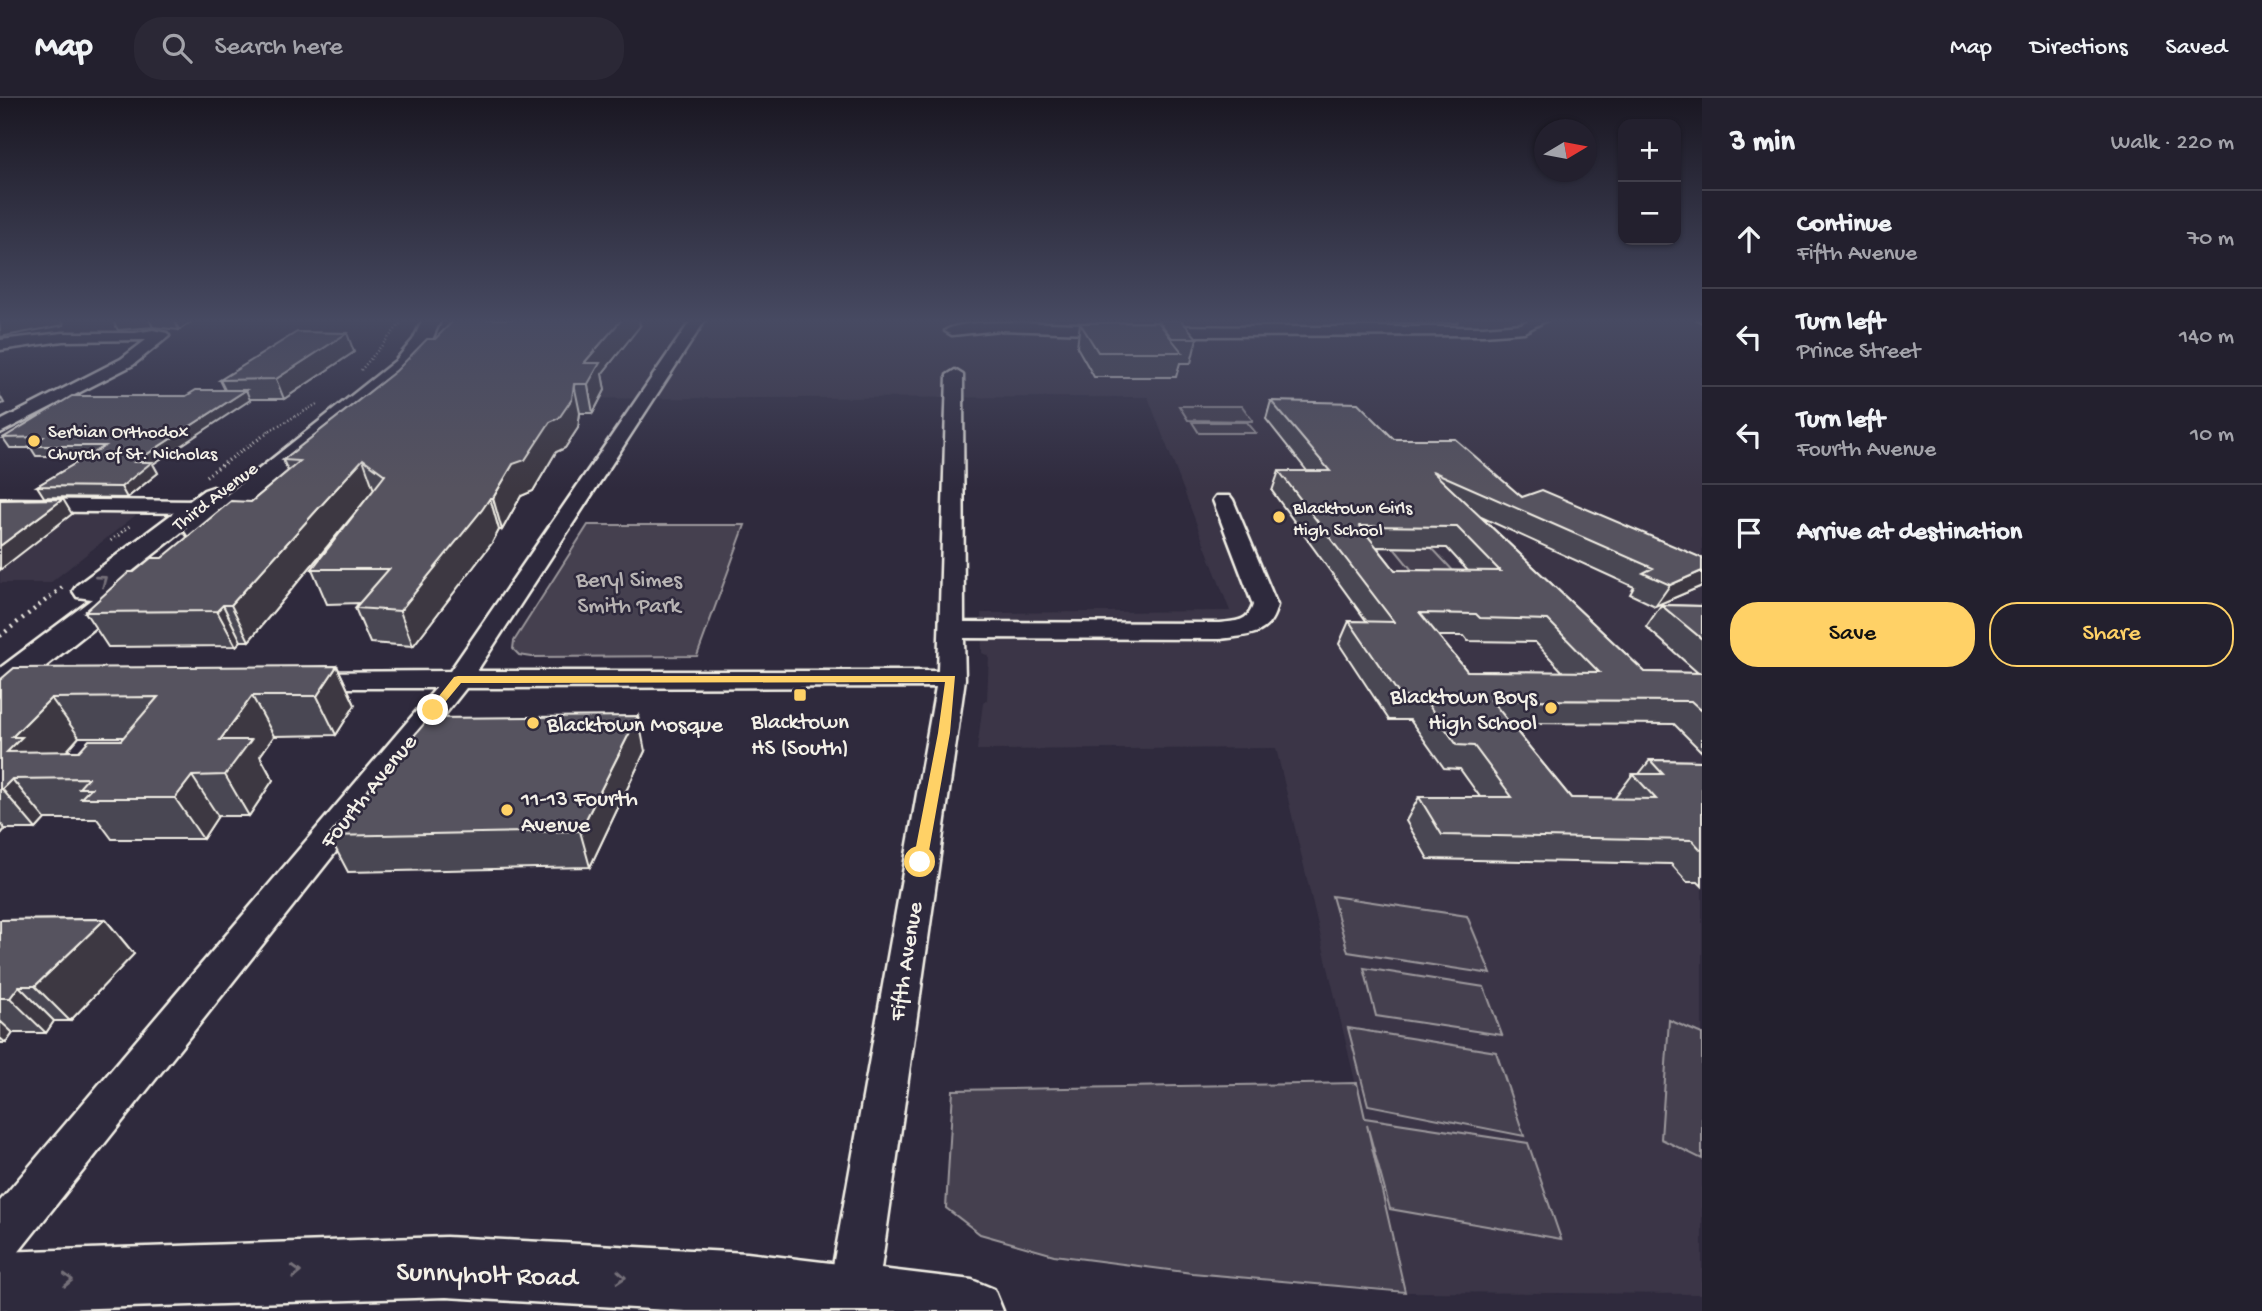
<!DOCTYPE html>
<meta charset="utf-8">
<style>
body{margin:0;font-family:"Gochi Hand",sans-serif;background:#2b2836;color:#f1f3f6}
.controls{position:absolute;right:21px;top:21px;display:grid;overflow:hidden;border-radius:14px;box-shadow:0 2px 5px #0004}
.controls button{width:63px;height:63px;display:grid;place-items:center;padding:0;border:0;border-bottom:2px solid #403e4a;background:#23202e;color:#f1f3f6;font:35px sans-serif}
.compass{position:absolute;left:1534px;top:21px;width:63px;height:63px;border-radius:50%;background:#23202e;box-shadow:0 2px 5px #0004;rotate:80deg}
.stop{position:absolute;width:21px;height:21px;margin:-16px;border:5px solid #ffd166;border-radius:50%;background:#fff}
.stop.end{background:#ffd166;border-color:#fff;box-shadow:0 2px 7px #0008}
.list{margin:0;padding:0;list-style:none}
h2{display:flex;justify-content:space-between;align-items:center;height:91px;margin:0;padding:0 28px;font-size:30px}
h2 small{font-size:23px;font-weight:400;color:#a3a3aa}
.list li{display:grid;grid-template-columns:46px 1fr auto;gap:21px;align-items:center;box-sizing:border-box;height:98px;padding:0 28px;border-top:2px solid #403e4a}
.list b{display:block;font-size:26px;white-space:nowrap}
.list p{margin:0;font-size:23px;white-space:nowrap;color:#a3a3aa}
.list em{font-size:23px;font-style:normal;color:#a3a3aa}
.actions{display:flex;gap:14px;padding:21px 28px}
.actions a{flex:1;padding:16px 0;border:2px solid #ffd166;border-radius:28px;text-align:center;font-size:24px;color:#ffd166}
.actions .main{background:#ffd166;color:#111}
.icon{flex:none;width:38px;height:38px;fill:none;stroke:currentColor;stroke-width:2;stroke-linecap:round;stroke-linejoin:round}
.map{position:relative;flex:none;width:1702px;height:1213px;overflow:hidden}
header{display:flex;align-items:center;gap:42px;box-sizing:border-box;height:98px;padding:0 35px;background:#23202e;border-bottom:2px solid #403e4a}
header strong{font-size:33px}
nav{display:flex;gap:38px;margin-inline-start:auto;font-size:24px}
.search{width:490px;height:63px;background:#2b2836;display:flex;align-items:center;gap:18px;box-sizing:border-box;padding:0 24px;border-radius:28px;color:#a3a3aa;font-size:26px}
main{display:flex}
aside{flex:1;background:#23202e}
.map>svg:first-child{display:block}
.built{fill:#3b3647}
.green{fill:#454050;stroke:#9c989c;stroke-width:2}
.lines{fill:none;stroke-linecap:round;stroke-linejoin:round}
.minor-casing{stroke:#f4f1e8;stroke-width:5}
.major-casing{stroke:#f4f1e8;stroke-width:5}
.path-far2{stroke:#f4f1e8;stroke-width:2.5;stroke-dasharray:1 2.5;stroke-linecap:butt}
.path-far1{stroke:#f4f1e8;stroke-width:3.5;stroke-dasharray:1 3.5;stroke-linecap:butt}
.path{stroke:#f4f1e8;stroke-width:4.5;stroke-dasharray:2 5;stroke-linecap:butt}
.minor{fill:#2f2a3d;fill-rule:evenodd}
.major{fill:#2f2a3d;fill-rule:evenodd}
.wall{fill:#4a4752;stroke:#f4f1e8;stroke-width:2;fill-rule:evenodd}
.shaded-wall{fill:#3c3942;stroke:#f4f1e8;stroke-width:2}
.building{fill:#56525f;stroke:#f4f1e8;stroke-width:2;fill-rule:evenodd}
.oneway{stroke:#747079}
.route{fill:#ffd166}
.poi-dot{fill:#ffd166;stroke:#2f2a3d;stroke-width:2.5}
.labels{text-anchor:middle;stroke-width:5;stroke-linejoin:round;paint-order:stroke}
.far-poi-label{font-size:19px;fill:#f4f1e8;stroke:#2f2a3d;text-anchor:start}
.far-street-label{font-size:19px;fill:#f4f1e8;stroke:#2f2a3d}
.park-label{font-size:23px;fill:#b7b3b3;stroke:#2f2a3d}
.poi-label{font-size:23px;fill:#f4f1e8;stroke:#2f2a3d;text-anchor:start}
.street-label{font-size:23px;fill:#f4f1e8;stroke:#2f2a3d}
.near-street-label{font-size:28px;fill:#f4f1e8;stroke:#2f2a3d}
</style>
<header>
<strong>Map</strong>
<div class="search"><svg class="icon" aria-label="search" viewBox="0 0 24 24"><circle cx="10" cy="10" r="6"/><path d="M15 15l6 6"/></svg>Search here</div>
<nav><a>Map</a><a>Directions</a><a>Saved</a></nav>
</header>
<main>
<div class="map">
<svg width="1702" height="1213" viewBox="0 0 1702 1213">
<rect width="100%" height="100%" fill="#2f2a3d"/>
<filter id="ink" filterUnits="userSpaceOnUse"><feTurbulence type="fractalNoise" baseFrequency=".0143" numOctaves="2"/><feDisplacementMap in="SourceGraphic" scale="14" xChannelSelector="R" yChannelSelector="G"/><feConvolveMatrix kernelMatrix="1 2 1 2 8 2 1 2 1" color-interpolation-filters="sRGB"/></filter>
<g filter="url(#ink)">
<!-- built -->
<path class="built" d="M558 221H1702V1196L1405 1194 1276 650 977 652 983 605 987 602 989 558 982 555 981 515 1230 513 1148 299 385 301Z
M0 409 142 412 50 485H0Z"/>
<!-- green -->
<path class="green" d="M1179 308H1242L1253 323 1188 322Z
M1192 324H1247L1256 335H1199Z
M588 427H745L697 558 532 559 519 557 513 551 514 543Z
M1393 449 1432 450 1472 493H1429Z
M1332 798 1467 818 1491 876 1348 854Z
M1364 870 1484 889 1502 937 1376 918Z
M1669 922 1702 936V1061L1661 1041Z
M1348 930 1496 954 1524 1038 1368 1007Z
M1357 985 1365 1020 1528 1045 1561 1141 1390 1111 1367 1027 1405 1194 1192 1175 1054 1157 980 1136 946 1110 953 992Z"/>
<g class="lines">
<!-- minor casing -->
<g class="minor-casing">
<path id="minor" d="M692 221H706L477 573H938L947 277 955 272 963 277 964 524 1220 525C1236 523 1248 524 1253 507L1213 402 1216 398H1230L1233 402 1277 507C1270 539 1248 537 1220 541L964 540 965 581 875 1213H825L936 589 466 590 17 1156 0 1163V1103L436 590H306L296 588 292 582 296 576 306 574 450 573Z
M1531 221H1549L1524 234 1483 237 1179 238 1000 232 952 237 945 233C958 221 1029 225 1050 225 1194 230 1338 229 1483 229L1521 226Z
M153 232 167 235 169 238 133 267 0 335V323L121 261 146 242 63 243 0 252V242L63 235H135Z
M0 401 198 403 205 405 208 409 205 413 198 415 0 413Z"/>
</g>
<!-- major casing -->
<g class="major-casing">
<path id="major" d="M423 221H441L431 244 409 271 209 439 199 441 189 439 185 433 188 429 121 482 138 483 142 489 138 495 12 595 0 598V570L92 501 77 499 73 493 77 487 204 392 213 389 222 392 226 397 224 399 395 263 413 242Z
M446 1139 747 1155 972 1182 994 1191 1003 1213H686L446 1199 0 1213V1154Z"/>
</g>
<!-- path-far2 -->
<path class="path-far2" d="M361 272 400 226 401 221
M267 334 319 305"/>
<!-- path-far1 -->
<path class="path-far1" d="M206 378 270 333
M111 443 131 427"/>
<!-- path -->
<path class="path" d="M0 538 64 488"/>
<!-- minor -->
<use href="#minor" class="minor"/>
<!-- major -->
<use href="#major" class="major"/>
</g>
<!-- wall -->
<path class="wall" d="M112 221H204L194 222 179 232 153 229 118 232Z
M1375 221H1459L1457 225H1381Z
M1697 221H1702V225L1696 222Z
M1158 222 1197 240 1191 265H1180L1176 279H1094L1077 249 1080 225 1157 224Z
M640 228 602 276 605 292 593 315H580L578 330 565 350 556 354 533 393 521 398 502 432H499L492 445 413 548 370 545 355 510 359 505 327 506 312 471 365 403 249 543H241L236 548 108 549 85 514 134 474 162 460 251 404 288 373 283 362 396 273Z
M354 254 284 301H250L153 366 158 375 127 400 44 399 37 388 88 358H36L31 350H10L3 340 186 298 225 292 220 282Z
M1271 303 1394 341 1522 399 1702 460V488L1655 508 1630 496 1634 489 1481 419 1645 574 1698 575 1646 529 1661 507 1702 508V654L1674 626 1510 625 1571 700 1617 701 1615 700 1633 676H1639L1650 662 1702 663V788L1698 784H1687L1671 766 1428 761 1406 723 1419 699H1480L1460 671 1444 670 1410 622H1389L1339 546 1349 523 1367 524 1272 393 1279 373H1307L1266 321ZM1377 449 1447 450 1468 473 1395 472ZM1438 538H1464L1468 543 1535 544 1563 574 1467 573Z
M337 568 355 607 336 637 274 638 260 658 273 682 249 718H218L203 741H112L97 721H45L36 731H5L0 737V582ZM79 639H123L121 642 79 653H67Z
M645 653 590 769 348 774 329 738Z
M105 821 134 856 70 923H54L46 935H13L6 945H0V822Z"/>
<!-- shaded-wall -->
<path class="shaded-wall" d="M0 221H62L64 227 0 239Z
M112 221H149L153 229 118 232Z
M174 221H204L194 222 179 232Z
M622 221H639L640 228 602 276 605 292 593 315 584 265Z
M347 235 354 254 284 301 276 281Z
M574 286 580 315 578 330 565 350 556 354 533 393 521 398 502 432 493 400 513 366Z
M246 292 250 302 153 366 158 375 127 400 121 389 135 364Z
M0 298 4 305 0 307Z
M363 361 374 392 249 543 231 507Z
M490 400 499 432 492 445 413 548 400 513Z
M63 401 72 416 0 472V448Z
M1702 473V488L1655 508 1670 487Z
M223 507 241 543 236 548 217 513Z
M337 568 355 607 336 637 317 598Z
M252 598 274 638 260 658 273 682 249 718 225 677 220 642Z
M51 600 79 639 49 673 7 654 12 639Z
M638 618 645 653 590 769 580 733Z
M192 678 218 718 203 741 175 700Z
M12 681 45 721 36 731 2 691Z
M0 725 5 731 0 737Z
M105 821 134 856 70 923 35 888Z
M19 888 54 923 46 935 10 900Z
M0 923 13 935 6 945 0 940Z"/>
<!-- building -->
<path class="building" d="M455 221H622L584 265H600L588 286H574L572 301 559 320 550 324 525 362 513 366 493 400H490L482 412 400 513 355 510 389 471H312L385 377 363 361 231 507H223L217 513 85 514 129 474H134L151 460H162L231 403 251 404 300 363 283 362 396 273 427 241H435Z
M1158 222H1181L1197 240H1172Z
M1158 224 1182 254H1098L1080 225Z
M297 234 347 235 276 281 220 282Z
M196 292H246L135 364H152L121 389 37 388 105 348H30L43 339 3 340 72 298H186Z
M1271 303 1358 305 1394 341H1455L1522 399 1542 392 1702 460V473L1670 487 1643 475 1653 470 1432 373 1645 574 1702 575V613L1691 603 1491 602 1571 700 1656 701 1633 676H1663L1650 662 1702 663V753L1692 742 1442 737 1419 699H1512L1474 648 1457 647 1422 598 1401 599 1349 523 1394 524 1279 373H1330ZM1360 428 1457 429 1500 473 1395 472ZM1420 515 1476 516 1480 520 1548 522 1599 574 1467 573Z
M63 401 0 448V402Z
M1661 507 1702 508V541Z
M337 568 317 598H252L220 642H251L225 677 192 678 175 700H81L91 690H79L88 680 12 681 2 691H0V582L14 570ZM158 599 121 642H89L79 653 7 654 22 639H12L51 600Z
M638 618 580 733 329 738 429 620Z
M105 821 35 888H19L10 900H0V822Z"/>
<!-- one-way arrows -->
<defs><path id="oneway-chevron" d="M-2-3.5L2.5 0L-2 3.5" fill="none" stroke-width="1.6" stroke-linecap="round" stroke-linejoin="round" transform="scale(1.75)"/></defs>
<g class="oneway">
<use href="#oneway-chevron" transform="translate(102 482) rotate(-37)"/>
<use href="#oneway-chevron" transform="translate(296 1174) rotate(-2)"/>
<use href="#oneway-chevron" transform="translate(621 1179) rotate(3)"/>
<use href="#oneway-chevron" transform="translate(68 1182) rotate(-2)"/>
</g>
</g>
<!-- sky -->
<linearGradient id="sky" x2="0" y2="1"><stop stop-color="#1a1722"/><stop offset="0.57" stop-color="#474a62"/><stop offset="1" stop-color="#474a62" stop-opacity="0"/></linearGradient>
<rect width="1702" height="391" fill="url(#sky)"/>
<!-- route -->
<path class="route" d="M955 578 950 635 927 764 920 769 913 764 938 635 945 584 461 585 437 614 428 612 454 579 458 578Z"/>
<!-- markers -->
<g class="poi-dot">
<circle cx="34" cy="343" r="7"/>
<circle cx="1279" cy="419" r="7"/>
<rect x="793" y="590" width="14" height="14" rx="3.5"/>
<circle cx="1551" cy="610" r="7"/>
<circle cx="533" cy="625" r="7"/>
<circle cx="507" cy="712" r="7"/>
</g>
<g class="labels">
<!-- far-poi labels -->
<g class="far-poi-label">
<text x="48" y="339">Serbian Orthodox<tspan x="48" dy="22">Church of St. Nicholas</tspan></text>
<text x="1293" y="415">Blacktown Girls<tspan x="1293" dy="22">High School</tspan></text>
</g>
<!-- far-street labels -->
<g class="far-street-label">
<text transform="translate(214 397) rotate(-37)" y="7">Third Avenue</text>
</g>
<!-- park labels -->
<g class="park-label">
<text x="629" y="488">Beryl Simes<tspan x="629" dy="26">Smith Park</tspan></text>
</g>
<!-- poi labels -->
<g class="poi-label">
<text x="1537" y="605" text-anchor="end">Blacktown Boys<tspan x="1537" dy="26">High School</tspan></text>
<text x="800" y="630" text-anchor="middle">Blacktown<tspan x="800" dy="26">HS (South)</tspan></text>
<text x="547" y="633">Blacktown Mosque</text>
<text x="521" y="707">11-13 Fourth<tspan x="521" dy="26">Avenue</tspan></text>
</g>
<!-- street labels -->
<g class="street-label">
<text transform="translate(367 692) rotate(-51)" y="8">Fourth Avenue</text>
<text transform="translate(904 863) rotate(-81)" y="8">Fifth Avenue</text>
</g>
<!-- near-street labels -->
<g class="near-street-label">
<text transform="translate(487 1174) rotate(2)" y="10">Sunnyholt Road</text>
</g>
</g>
</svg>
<div class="controls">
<button>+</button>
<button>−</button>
</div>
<svg class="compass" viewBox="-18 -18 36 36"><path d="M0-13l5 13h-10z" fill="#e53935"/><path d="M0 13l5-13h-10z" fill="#a3a3aa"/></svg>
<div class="stop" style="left:920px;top:764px"></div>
<div class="stop end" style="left:433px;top:612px"></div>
</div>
<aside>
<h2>3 min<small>Walk · 220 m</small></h2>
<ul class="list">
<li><svg class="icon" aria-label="ahead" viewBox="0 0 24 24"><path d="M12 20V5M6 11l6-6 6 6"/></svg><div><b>Continue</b><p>Fifth Avenue</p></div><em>70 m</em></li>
<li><svg class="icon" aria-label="left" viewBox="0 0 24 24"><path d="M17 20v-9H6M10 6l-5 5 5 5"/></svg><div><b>Turn left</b><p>Prince Street</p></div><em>140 m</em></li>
<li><svg class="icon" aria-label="left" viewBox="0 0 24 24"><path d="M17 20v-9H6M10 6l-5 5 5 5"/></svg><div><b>Turn left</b><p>Fourth Avenue</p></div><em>10 m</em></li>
<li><svg class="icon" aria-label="arrive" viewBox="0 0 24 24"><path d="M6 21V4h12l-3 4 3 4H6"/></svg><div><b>Arrive at destination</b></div></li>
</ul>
<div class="actions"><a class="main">Save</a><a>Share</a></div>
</aside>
</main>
